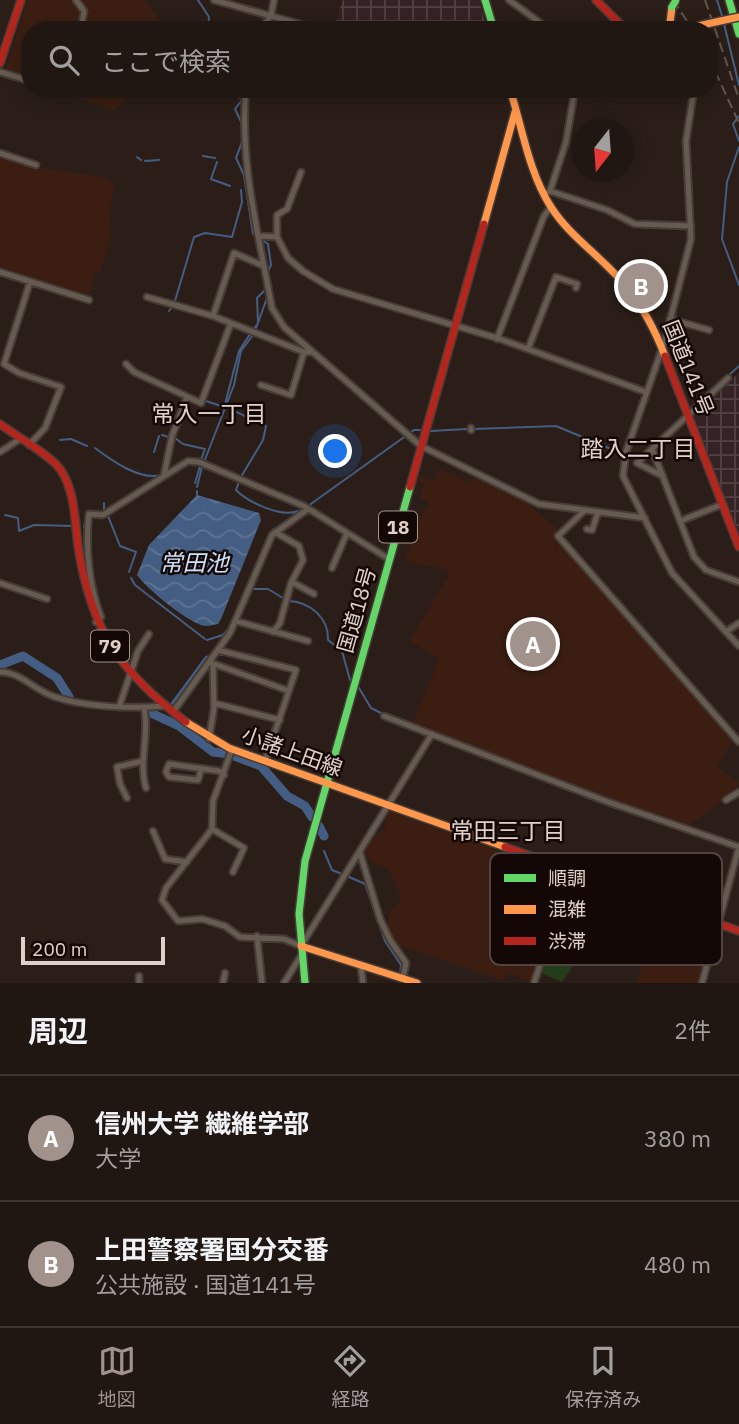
<!DOCTYPE html>
<html lang="ja">
<meta charset="utf-8">
<style>
body{margin:0;font-family:"IBM Plex Sans","Noto Sans JP",sans-serif;background:#281f1b;color:#f1f3f6}
.compass{position:absolute;left:571px;top:119px;width:63px;height:63px;border-radius:50%;background:#201612;box-shadow:0 4px 18px #0003;rotate:197deg}
.scale{position:absolute;left:21px;bottom:18px;width:144px;box-sizing:border-box;padding-left:7px;border:4px solid #e1d0c9;border-top:0;font-size:19px;line-height:24px;white-space:nowrap;color:#e1d0c9;-webkit-text-stroke:5px #130805;paint-order:stroke}
.you{position:absolute;left:336px;top:452px;width:24px;height:24px;margin:-18px;border:5px solid #fff;border-radius:50%;background:#1a73e8;box-shadow:0 0 0 10px #1a73e833}
.badge{display:grid;place-items:center;width:46px;height:46px;border-radius:50%;background:#a1928b;color:#fff;font-size:23px;font-weight:700}
.pin{position:absolute;translate:-50% -50%;border:4px solid #fff;box-shadow:0 2px 7px #0006}
.list{margin:0;padding:0;list-style:none}
h2{display:flex;justify-content:space-between;align-items:center;height:91px;margin:0;padding:0 28px;font-size:30px}
h2 small{font-size:23px;font-weight:400;color:#a29f9f}
.list li{display:grid;grid-template-columns:46px 1fr auto;gap:21px;align-items:center;box-sizing:border-box;height:126px;padding:0 28px;border-top:2px solid #3d3532}
.list b{display:block;font-size:26px;white-space:nowrap}
.list p{margin:0;font-size:23px;white-space:nowrap;color:#a29f9f}
.list em{font-size:23px;font-style:normal;color:#a29f9f}
.icon{flex:none;width:38px;height:38px;fill:none;stroke:currentColor;stroke-width:2;stroke-linecap:round;stroke-linejoin:round}
.map{position:relative;flex:none;width:739px;height:983px;overflow:hidden}
.search{position:absolute;background:#201612;box-shadow:0 4px 18px #0003;left:21px;right:21px;top:21px;height:77px;display:flex;align-items:center;gap:18px;box-sizing:border-box;padding:0 24px;border-radius:28px;color:#a29f9f;font-size:26px}
.sheet{height:343px;background:#201612}
nav{display:flex;justify-content:space-around;align-items:center;box-sizing:border-box;height:98px;border-top:2px solid #3d3532;background:#201612;font-size:19px;color:#a29f9f}
nav a{display:grid;justify-items:center;gap:4px}
nav .on{color:#a1928b}
.map>svg:first-child{display:block}
.built{fill:#3b1e11}
.industrial{fill:url(#industrial-grid)}
.garden{fill:#253c1a}
.water{fill:url(#water-waves)}
.lines{fill:none;stroke-linecap:round;stroke-linejoin:round}
.stream{stroke:#445e83;stroke-width:2}
.river{stroke:#445e83;stroke-width:9}
.street-casing{stroke:#463b36;stroke-width:9}
.fast-casing{stroke:#463b36;stroke-width:10}
.slow-casing{stroke:#463b36;stroke-width:10}
.jam-casing{stroke:#463b36;stroke-width:10}
.street{stroke:#665b50;stroke-width:5}
.fast{stroke:#63d668;stroke-width:7}
.slow{stroke:#ff974d;stroke-width:7}
.jam{stroke:#b3261e;stroke-width:7}
.rail{stroke:#625850;stroke-width:2;stroke-dasharray:10 5;stroke-linecap:butt}
.fast-bridge-casing{stroke:#463b36;stroke-width:10;stroke-linecap:butt}
.slow-bridge-casing{stroke:#463b36;stroke-width:10;stroke-linecap:butt}
.fast-bridge{stroke:#63d668;stroke-width:7}
.slow-bridge{stroke:#ff974d;stroke-width:7}
.labels{text-anchor:middle;stroke-width:5;stroke-linejoin:round;paint-order:stroke}
.shield{fill:#130805;stroke:#a3948e;stroke-width:2}
.shield-label{font-size:19px;font-weight:bold;fill:#e1d0c9}
.street-label{font-size:21px;fill:#e1d0c9;stroke:#130805}
.neighbourhood-label{font-size:23px;fill:#e1d0c9;stroke:#130805}
.water-label{font-size:23px;font-style:italic;fill:#cee1fc;stroke:#130805}
.key{fill:#130805;stroke:#514440;stroke-width:2}
.key-label{font-size:19px;fill:#e1d0c9}
</style>
<div class="map">
<svg width="739" height="983" viewBox="0 0 739 983">
<defs>
<pattern id="industrial-grid" width="8" height="8" patternUnits="userSpaceOnUse" patternTransform="scale(1.75)"><rect width="8" height="8" fill="#352224"/><path d="M0 4h8M4 0v8" fill="none" stroke="#524142"/></pattern>
<pattern id="water-waves" width="16" height="10" patternUnits="userSpaceOnUse" patternTransform="scale(1.75)"><rect width="16" height="10" fill="#445e83"/><path d="M0 5q4-4 8 0t8 0" fill="none" stroke="#5f7493"/></pattern>
</defs>
<rect width="100%" height="100%" fill="#2b1e18"/>
<!-- built -->
<path class="built" d="M28 0H145L167 30H30V82L4 74Z
M51 89H135L114 110Z
M0 156 35 167 101 177 114 184 109 221 111 237 100 272 95 273 89 295 0 268Z
M439 468 470 483 475 476 523 500 559 530 553 536 735 738 717 768 739 782 737 791 687 826 412 724 436 668 438 657 409 641 450 573 435 566 419 565 405 560 413 540 409 538 429 503 419 498 424 484 416 480 417 474 434 480Z
M386 810 567 876 532 982 507 973 504 981 396 944 387 931 390 912 400 901V895L389 869 371 862 365 850 374 837 386 828Z
M663 910 706 926 709 931 698 983H636Z"/>
<!-- industrial -->
<path class="industrial" d="M343 0H479L487 30H335L333 29Z
M739 373V535L693 414Z"/>
<!-- garden -->
<path class="garden" d="M570 877 626 898 624 902 609 897 607 904 603 903 583 951 562 982 539 972Z"/>
<!-- water -->
<path class="water" d="M197 495 259 513 261 520 221 619 218 624C212 625 206 627 201 625 184 619 147 589 137 575L149 545Z"/>
<g class="lines">
<!-- stream -->
<path class="stream" d="M198 0 209 17 208 30
M717 0 723 19
M724 24 739 85
M242 100 235 109 243 126
M739 116 733 124 739 141
M242 142 236 158 244 175 253 234
M739 147 727 182 722 239 739 285
M203 156 215 158
M137 157 141 160
M145 161 159 160
M217 162 211 179 230 186
M262 240 268 244 271 265 268 271
M175 301 194 237 205 233 232 237 242 202 241 190
M169 311 173 306
M254 329 258 323 257 298 266 289 264 278
M255 331 267 298
M727 377 739 366
M206 401 221 406
M225 404 239 351 250 334
M228 408 266 426 263 440 241 477
M473 429 556 426 623 454
M431 431 467 429
M162 435 169 437
M175 438 183 444 205 449 201 460
M60 440 71 439 87 446
M95 448C111 460 140 481 161 475
M154 452 159 436
M628 456 639 457
M204 462 234 385 241 351 253 335
M239 482 236 490C248 502 281 518 298 511
M195 483 200 466
M197 487 202 467
M197 491V495
M308 506 414 430H420
M104 512V503
M5 515 18 518 19 531 34 525 73 526
M92 517 108 516 120 546 136 552 129 572
M84 528V525
M267 541 272 531 304 508
M131 578 135 585 205 639
M253 589H268L283 598
M289 601C310 602 329 618 328 640L342 651 350 680
M207 640 223 635 231 626
M359 688 371 708 385 715
M547 776 604 798
M324 851 332 870 342 874
M347 876 365 884 385 941 401 965 400 975"/>
<!-- river -->
<path class="river" d="M0 665 23 656 57 678 69 697
M172 709 208 660
M151 713 179 726 213 752 229 754 261 766 287 796 305 806 312 817
M319 826 324 836"/>
<!-- street casing -->
<g class="street-casing">
<path id="street" d="M76 0 84 11 81 30
M214 0 321 30
M509 0 550 30
M260 30 271 16 274 0
M0 72 30 81
M56 89H63
M218 89 246 96
M246 89C239 162 259 236 272 308L284 327 421 446 539 504 645 518
M492 89 512 95
M694 89 686 141 691 239 665 340 626 452 623 476 672 573 739 646
M0 153 36 165
M550 191 566 142 575 89
M544 194 550 191 607 210 635 224 691 226
M259 236 277 237 288 258 303 271 333 289 500 339 646 392
M277 237V215L287 209 301 172
M0 272 89 300
M147 297 213 316 304 352H311
M213 316 234 253 264 266
M670 319 709 330
M497 339 544 216 551 207
M528 349 556 277 577 284 576 288
M126 364 134 372 201 403 231 323
M728 378 652 449 694 557 706 570 739 582
M261 385 291 395 304 352
M471 430V428
M29 445 45 428 61 387 19 373 4 364 30 282
M652 449 637 463 663 476
M0 452 20 439
M164 475 172 436 187 397
M585 510 558 536 739 742
M680 521 723 504
M587 529 592 530 598 512
M332 568 347 533
M292 582 314 594
M0 583 47 599
M236 621 308 641
M96 622 101 617C89 586 85 547 89 514L103 515 188 461 199 462 304 506 389 559
M727 631 739 623
M273 632 280 623 291 583 303 560 299 546 275 532
M218 650 296 670 265 761
M209 662 289 691
M0 672C21 672 35 691 55 697 86 707 132 709 164 706
M214 703 280 720
M119 707 138 651 149 634
M144 708C150 735 138 762 146 788
M173 712 230 633 272 535 308 509
M384 716 608 802 739 847
M209 739 214 708 213 665
M232 749 213 801 212 829 166 888 162 900 178 921 202 919 225 926 240 937 284 939 301 946 432 734
M201 770 198 780 169 777 166 772 169 764 219 771 224 775
M127 798 120 784 117 767 143 761
M726 800 739 792
M212 829 244 848 233 872
M153 831 165 859 187 862
M360 853 380 919 390 940 406 963 403 977
M257 936 262 983
M361 967 363 983
M139 976V983
M223 983 225 973
M284 983 302 954
M534 983 571 871
M702 983 739 847"/>
</g>
<!-- fast casing -->
<g class="fast-casing">
<path id="fast" d="M485 0 494 30
M729 0 739 34
M305 983 299 914 305 861 410 487"/>
</g>
<!-- slow casing -->
<g class="slow-casing">
<path id="slow" d="M669 30 672 7
M510 89C522 127 529 173 551 207 570 237 602 257 625 285 643 307 655 330 665 356
M484 224 515 112
M186 722 229 748 505 847
M301 946 417 983"/>
</g>
<!-- jam casing -->
<g class="jam-casing">
<path id="jam" d="M596 0 626 30
M0 63 21 0
M665 356 739 547
M0 424C16 436 49 454 60 469 75 490 75 521 78 546 91 630 119 671 186 722
M410 487 484 224
M505 847 739 931"/>
</g>
<!-- street -->
<use href="#street" class="street"/>
<!-- fast -->
<use href="#fast" class="fast"/>
<!-- slow -->
<use href="#slow" class="slow"/>
<!-- jam -->
<use href="#jam" class="jam"/>
<!-- rail -->
<path class="rail" d="M673 0 693 30
M705 0 739 99
M709 58 739 123"/>
<!-- fast-bridge casing -->
<g class="fast-bridge-casing">
<path id="fast-bridge" d="M672 7 676 0"/>
</g>
<!-- slow-bridge casing -->
<g class="slow-bridge-casing">
<path id="slow-bridge" d="M684 29 739 17"/>
</g>
<!-- fast-bridge -->
<use href="#fast-bridge" class="fast-bridge"/>
<!-- slow-bridge -->
<use href="#slow-bridge" class="slow-bridge"/>
</g>
<g class="labels">
<!-- shield labels -->
<g class="shield">
<rect x="379" y="511.5" width="38" height="31" rx="5"/>
<rect x="91" y="630.5" width="38" height="31" rx="5"/>
</g>
<g class="shield-label">
<text x="398" y="534">18</text>
<text x="110" y="653">79</text>
</g>
<!-- street labels -->
<g class="street-label">
<text transform="translate(688 368) rotate(68)" y="7">国道141号</text>
<text transform="translate(357 610) rotate(-74)" y="7">国道18号</text>
<text transform="translate(292 752) rotate(20)" y="7">小諸上田線</text>
</g>
<!-- neighbourhood labels -->
<g class="neighbourhood-label">
<text x="209" y="422">常入一丁目</text>
<text x="638" y="457">踏入二丁目</text>
<text x="508" y="839">常田三丁目</text>
</g>
<!-- water labels -->
<g class="water-label">
<text x="194" y="571">常田池</text>
</g>
</g>
<!-- legend -->
<rect x="490" y="853" width="232" height="112" rx="10" class="key"/>
<rect x="504" y="874" width="32" height="8" fill="#63d668"/>
<rect x="504" y="905" width="32" height="9" fill="#ff974d"/>
<rect x="504" y="937" width="32" height="8" fill="#b3261e"/>
<g class="key-label">
<text x="548" y="885">順調</text>
<text x="548" y="916">混雑</text>
<text x="548" y="948">渋滞</text>
</g>
</svg>
<svg class="compass" viewBox="-18 -18 36 36"><path d="M0-13l5 13h-10z" fill="#e53935"/><path d="M0 13l5-13h-10z" fill="#a29f9f"/></svg>
<div class="scale">200 m</div>
<div class="you"></div>
<div class="pin badge" style="left:533px;top:644px">A</div>
<div class="pin badge" style="left:641px;top:286px">B</div>
<div class="search"><svg class="icon" aria-label="search" viewBox="0 0 24 24"><circle cx="10" cy="10" r="6"/><path d="M15 15l6 6"/></svg>ここで検索</div>
</div>
<section class="sheet">
<h2>周辺<small>2件</small></h2>
<ul class="list">
<li><span class="badge">A</span><div><b>信州大学 繊維学部</b><p>大学</p></div><em>380 m</em></li>
<li><span class="badge">B</span><div><b>上田警察署国分交番</b><p>公共施設 · 国道141号</p></div><em>480 m</em></li>
</ul>
</section>
<nav>
<a class="on"><svg class="icon" aria-label="map" viewBox="0 0 24 24"><path d="M3 6l6-2 6 2 6-2v14l-6 2-6-2-6 2zM9 4v14M15 6v14"/></svg>地図</a>
<a><svg class="icon" aria-label="directions" viewBox="0 0 24 24"><path d="M12 3l9 9-9 9-9-9zM9 14v-3h6M13 9l2 2-2 2"/></svg>経路</a>
<a><svg class="icon" aria-label="saved" viewBox="0 0 24 24"><path d="M7 4h10v16l-5-4-5 4z"/></svg>保存済み</a>
</nav>
